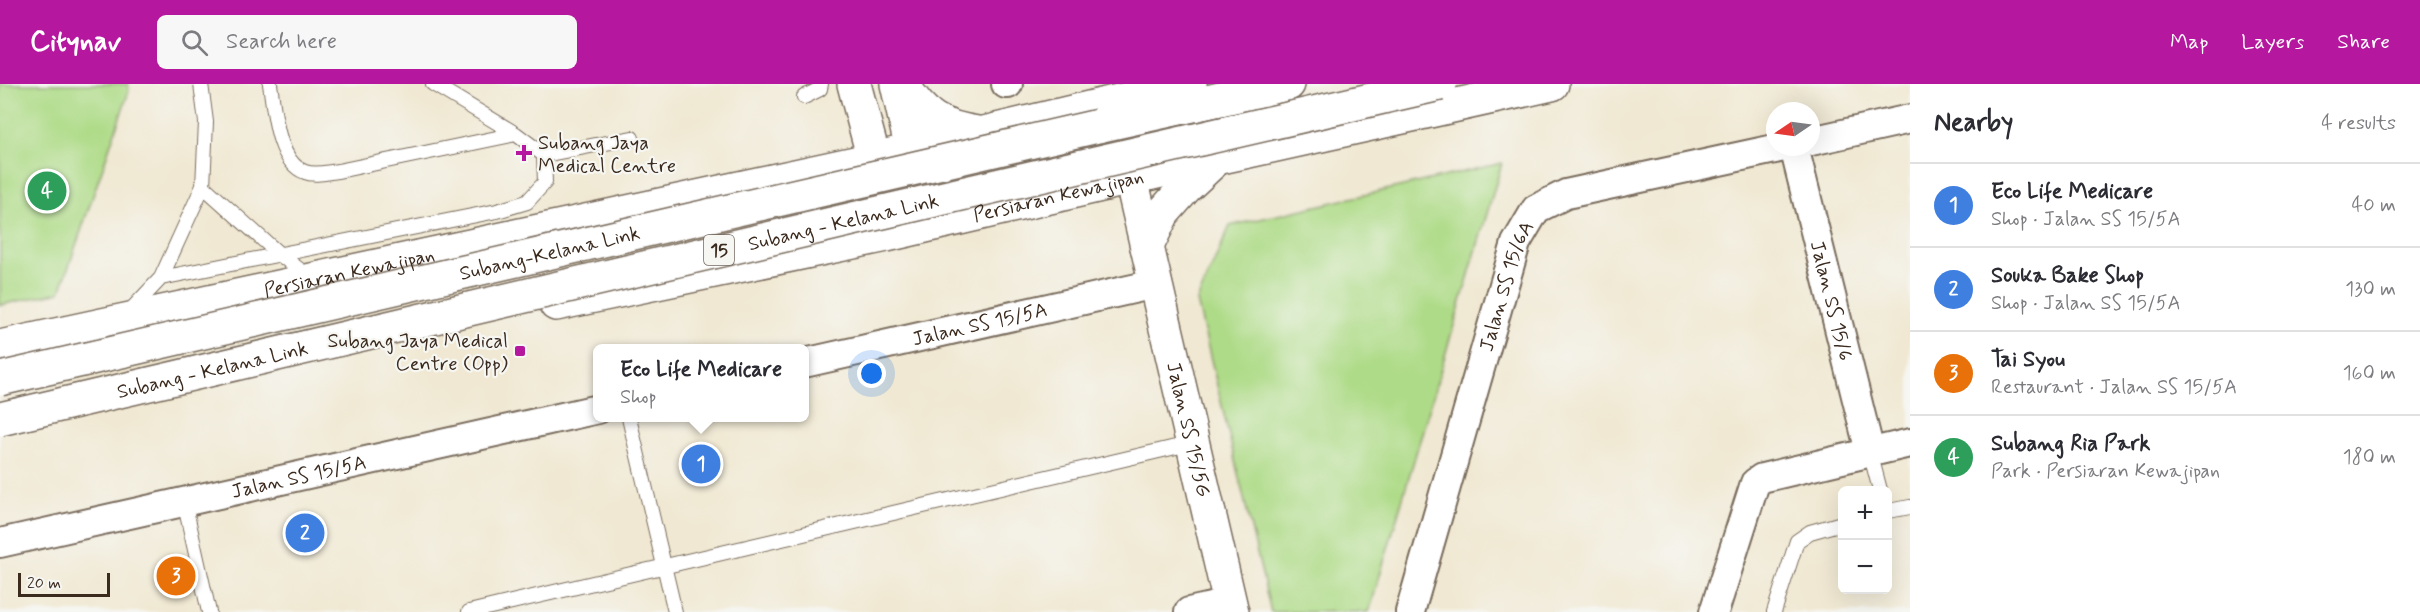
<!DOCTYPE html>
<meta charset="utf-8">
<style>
body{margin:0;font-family:Mynerve,sans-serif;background:#f7f7f7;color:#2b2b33}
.controls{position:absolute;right:18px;bottom:18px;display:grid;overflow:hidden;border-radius:9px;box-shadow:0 6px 24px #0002}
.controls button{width:54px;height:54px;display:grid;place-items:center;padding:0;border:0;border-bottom:2px solid #e1e1e2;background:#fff;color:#2b2b33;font:30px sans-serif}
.compass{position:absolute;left:1766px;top:18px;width:54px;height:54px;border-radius:50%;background:#fff;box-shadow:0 6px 24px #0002;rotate:257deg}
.scale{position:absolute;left:18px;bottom:15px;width:92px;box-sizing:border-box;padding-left:6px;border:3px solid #3b2a1e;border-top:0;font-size:16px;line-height:21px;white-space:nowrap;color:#3b2a1e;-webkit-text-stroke:4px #f6f6f2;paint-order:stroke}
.you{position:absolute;left:872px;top:290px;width:21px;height:21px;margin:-15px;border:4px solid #fff;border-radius:50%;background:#1a73e8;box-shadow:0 0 0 9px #1a73e833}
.badge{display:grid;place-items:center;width:39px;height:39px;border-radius:50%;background:#b5179e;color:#fff;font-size:20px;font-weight:700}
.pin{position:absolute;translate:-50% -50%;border:3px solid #fff;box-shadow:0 2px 6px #0006}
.popup{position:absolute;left:593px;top:260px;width:216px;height:78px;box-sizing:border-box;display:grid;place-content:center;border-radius:9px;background:#fff;filter:drop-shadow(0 2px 4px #0005);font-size:20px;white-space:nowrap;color:#7c7c81}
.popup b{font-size:22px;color:#2b2b33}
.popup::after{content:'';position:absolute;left:50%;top:100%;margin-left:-12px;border:12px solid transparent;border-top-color:#fff}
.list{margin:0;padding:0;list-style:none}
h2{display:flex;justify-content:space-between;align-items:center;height:78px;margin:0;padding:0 24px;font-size:26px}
h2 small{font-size:20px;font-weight:400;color:#7c7c81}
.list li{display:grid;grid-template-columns:39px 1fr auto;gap:18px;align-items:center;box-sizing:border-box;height:84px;padding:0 24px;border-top:2px solid #e1e1e2}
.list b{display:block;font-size:22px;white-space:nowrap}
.list p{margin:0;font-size:20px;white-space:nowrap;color:#7c7c81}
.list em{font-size:20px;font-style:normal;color:#7c7c81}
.icon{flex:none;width:33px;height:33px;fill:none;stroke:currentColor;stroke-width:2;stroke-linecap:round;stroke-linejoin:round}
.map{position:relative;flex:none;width:1910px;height:528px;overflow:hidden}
header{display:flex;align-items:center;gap:36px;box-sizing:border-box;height:84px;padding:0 30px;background:#b5179e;color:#fff}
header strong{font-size:28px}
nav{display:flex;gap:33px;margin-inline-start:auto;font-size:21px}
.search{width:420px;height:54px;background:#f7f7f7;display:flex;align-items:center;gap:15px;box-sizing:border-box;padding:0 21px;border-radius:9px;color:#7c7c81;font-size:22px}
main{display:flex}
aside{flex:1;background:#fff}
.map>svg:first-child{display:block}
.green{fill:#aedb87;stroke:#748252;stroke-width:1.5}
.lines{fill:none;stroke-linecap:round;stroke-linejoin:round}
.service-casing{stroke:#7a6c5d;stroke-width:16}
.minor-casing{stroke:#7a6c5d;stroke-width:32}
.tertiary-casing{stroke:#7a6c5d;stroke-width:36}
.secondary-casing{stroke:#7a6c5d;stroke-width:36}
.primary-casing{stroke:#7a6c5d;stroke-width:36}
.service{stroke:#fff;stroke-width:14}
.minor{stroke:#fff;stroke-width:28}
.tertiary{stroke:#fff;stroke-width:33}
.secondary{stroke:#fff;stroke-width:33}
.primary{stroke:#fff;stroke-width:33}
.primary-bridge-casing{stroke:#7a6c5d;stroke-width:36;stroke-linecap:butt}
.primary-bridge{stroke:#fff;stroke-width:33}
.poi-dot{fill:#b5179e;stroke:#f6f6f2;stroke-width:2}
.labels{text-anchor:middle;stroke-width:4.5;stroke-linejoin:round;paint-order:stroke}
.shield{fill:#f6f6f2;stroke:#73675e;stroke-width:1.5}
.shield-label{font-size:18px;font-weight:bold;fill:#3b2a1e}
.poi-label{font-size:20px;fill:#3b2a1e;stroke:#f6f6f2;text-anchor:start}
.street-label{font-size:20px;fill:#3b2a1e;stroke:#f6f6f2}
</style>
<header>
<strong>Citynav</strong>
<div class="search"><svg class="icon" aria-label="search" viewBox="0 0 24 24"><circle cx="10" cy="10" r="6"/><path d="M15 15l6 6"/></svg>Search here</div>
<nav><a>Map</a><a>Layers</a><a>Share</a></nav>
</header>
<main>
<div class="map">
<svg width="1910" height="528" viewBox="0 0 1910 528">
<rect width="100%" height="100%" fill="#f6f6f2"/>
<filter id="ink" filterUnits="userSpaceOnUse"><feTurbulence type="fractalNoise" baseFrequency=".0167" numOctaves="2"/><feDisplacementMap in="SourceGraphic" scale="12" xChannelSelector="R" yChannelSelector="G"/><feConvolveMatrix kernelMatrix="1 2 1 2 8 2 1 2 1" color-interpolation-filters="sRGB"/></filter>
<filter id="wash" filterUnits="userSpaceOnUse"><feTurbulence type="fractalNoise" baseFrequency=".008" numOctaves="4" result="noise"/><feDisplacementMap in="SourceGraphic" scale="24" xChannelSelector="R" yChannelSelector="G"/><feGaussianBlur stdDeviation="1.35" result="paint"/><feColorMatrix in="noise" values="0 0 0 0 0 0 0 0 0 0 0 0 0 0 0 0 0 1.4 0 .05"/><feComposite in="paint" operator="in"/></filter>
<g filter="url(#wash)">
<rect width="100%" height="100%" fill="#f0e8d2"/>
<!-- green -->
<path class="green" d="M0 0H128L129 7 60 208 0 221Z
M1502 79 1369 528H1271L1197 217 1230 142Z"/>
</g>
<g filter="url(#ink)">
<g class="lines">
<!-- service casing -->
<g class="service-casing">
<path id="service" d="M270 0C274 25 277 78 305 88 315 92 328 88 338 87L516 50
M433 0 516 50 544 71 632 54
M804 13 820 5 821 0
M203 102 279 170 308 192
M161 194 497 127 527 118 545 98 544 71
M129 228 161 194 203 102 206 38 201 0
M629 334 675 528
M1870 368 1880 406
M184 417 209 528
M1888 427 1910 423
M469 528 1193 359
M1774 528 1797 457 1810 448 1842 439"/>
</g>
<!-- minor casing -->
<g class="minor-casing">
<g id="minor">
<path d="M1006 0H1008"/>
<path d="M1811 57 1910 35"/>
<path id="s1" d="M1794 63 1870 368"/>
<path id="s2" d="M804 279 1155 200"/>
<path id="s3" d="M0 459 598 325"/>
<path d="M1189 528 1229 519"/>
<path id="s4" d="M1410 528 1516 159 1536 125 1566 110 1784 63"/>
<path d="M1714 528 1755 399 1762 394 1910 359"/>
</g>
</g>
<!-- tertiary casing -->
<g class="tertiary-casing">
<g id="tertiary">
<path d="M854 0 874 75"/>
<path d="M897 0 912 66"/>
<path id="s5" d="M1131 94 1232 528"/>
<path d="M1147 162 1163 129 1185 104 1217 74"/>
</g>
</g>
<!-- secondary casing -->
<g class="secondary-casing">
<g id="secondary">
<path d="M903 0C922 33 941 44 978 49"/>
<path id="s6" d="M556 220 887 151 1217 74 1552 0"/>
<path id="s7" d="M0 263 874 75 1190 0"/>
</g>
</g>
<!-- primary casing -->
<g class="primary-casing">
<path id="primary" d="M1098 42 1288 0"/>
</g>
<!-- service -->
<use href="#service" class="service"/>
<!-- minor -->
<use href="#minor" class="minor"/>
<!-- tertiary -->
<use href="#tertiary" class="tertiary"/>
<!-- secondary -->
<use href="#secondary" class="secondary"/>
<!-- primary -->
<use href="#primary" class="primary"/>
<!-- primary-bridge casing -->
<g class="primary-bridge-casing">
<g id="primary-bridge">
<path id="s8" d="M0 295 1098 42"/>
<path id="s9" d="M0 335 870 131 1440 0"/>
</g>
</g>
<!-- primary-bridge -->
<use href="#primary-bridge" class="primary-bridge"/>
</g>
</g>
<!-- markers -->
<g class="poi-dot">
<path d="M521 60h6v6h6v6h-6v6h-6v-6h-6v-6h6z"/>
<rect x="514" y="261" width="12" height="12" rx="3"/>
</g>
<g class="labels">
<!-- shield labels -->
<rect class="shield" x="704" y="151" width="30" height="30" rx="4.5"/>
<g class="shield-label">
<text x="719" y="172">15</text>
</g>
<!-- poi labels -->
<g class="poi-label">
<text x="538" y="65">Subang Jaya<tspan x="538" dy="23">Medical Centre</tspan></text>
<text x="508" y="263" text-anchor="end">Subang Jaya Medical<tspan x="508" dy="23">Centre (Opp)</tspan></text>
</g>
<!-- street labels -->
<g class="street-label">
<text dy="7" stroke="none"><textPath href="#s6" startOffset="514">Persiaran Kewajipan</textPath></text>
<text dy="7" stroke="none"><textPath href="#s9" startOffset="866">Subang - Kelana Link</textPath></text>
<text dy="7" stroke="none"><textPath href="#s8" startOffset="564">Subang-Kelana Link</textPath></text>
<text dy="7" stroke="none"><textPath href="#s7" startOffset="357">Persiaran Kewajipan</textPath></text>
<text dy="7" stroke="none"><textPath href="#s4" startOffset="340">Jalan SS 15/6A</textPath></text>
<text dy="7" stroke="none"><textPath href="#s1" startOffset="158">Jalan SS 15/6</textPath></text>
<text dy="7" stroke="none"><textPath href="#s2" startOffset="180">Jalan SS 15/5A</textPath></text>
<text dy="7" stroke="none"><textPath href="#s9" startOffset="218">Subang - Kelana Link</textPath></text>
<text dy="7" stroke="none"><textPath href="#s5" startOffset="258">Jalan SS 15/5G</textPath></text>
<text dy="7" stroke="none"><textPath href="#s3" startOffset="306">Jalan SS 15/5A</textPath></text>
</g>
</g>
</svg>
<div class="controls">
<button>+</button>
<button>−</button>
</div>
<svg class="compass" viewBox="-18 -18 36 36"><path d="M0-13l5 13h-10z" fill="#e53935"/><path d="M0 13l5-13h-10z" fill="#7c7c81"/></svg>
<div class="scale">20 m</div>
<div class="you"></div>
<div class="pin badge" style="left:701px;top:380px;background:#3f7fe0">1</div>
<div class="popup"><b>Eco Life Medicare</b>Shop</div>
<div class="pin badge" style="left:305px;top:449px;background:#3f7fe0">2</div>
<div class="pin badge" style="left:176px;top:492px;background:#e8710a">3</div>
<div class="pin badge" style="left:47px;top:107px;background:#2e9e5b">4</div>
</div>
<aside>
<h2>Nearby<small>4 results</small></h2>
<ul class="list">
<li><span class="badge" style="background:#3f7fe0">1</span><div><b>Eco Life Medicare</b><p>Shop · Jalan SS 15/5A</p></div><em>40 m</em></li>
<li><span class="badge" style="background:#3f7fe0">2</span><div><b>Souka Bake Shop</b><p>Shop · Jalan SS 15/5A</p></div><em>130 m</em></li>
<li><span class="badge" style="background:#e8710a">3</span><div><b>Tai Syou</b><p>Restaurant · Jalan SS 15/5A</p></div><em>160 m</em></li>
<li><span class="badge" style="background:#2e9e5b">4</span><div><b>Subang Ria Park</b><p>Park · Persiaran Kewajipan</p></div><em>180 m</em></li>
</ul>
</aside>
</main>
